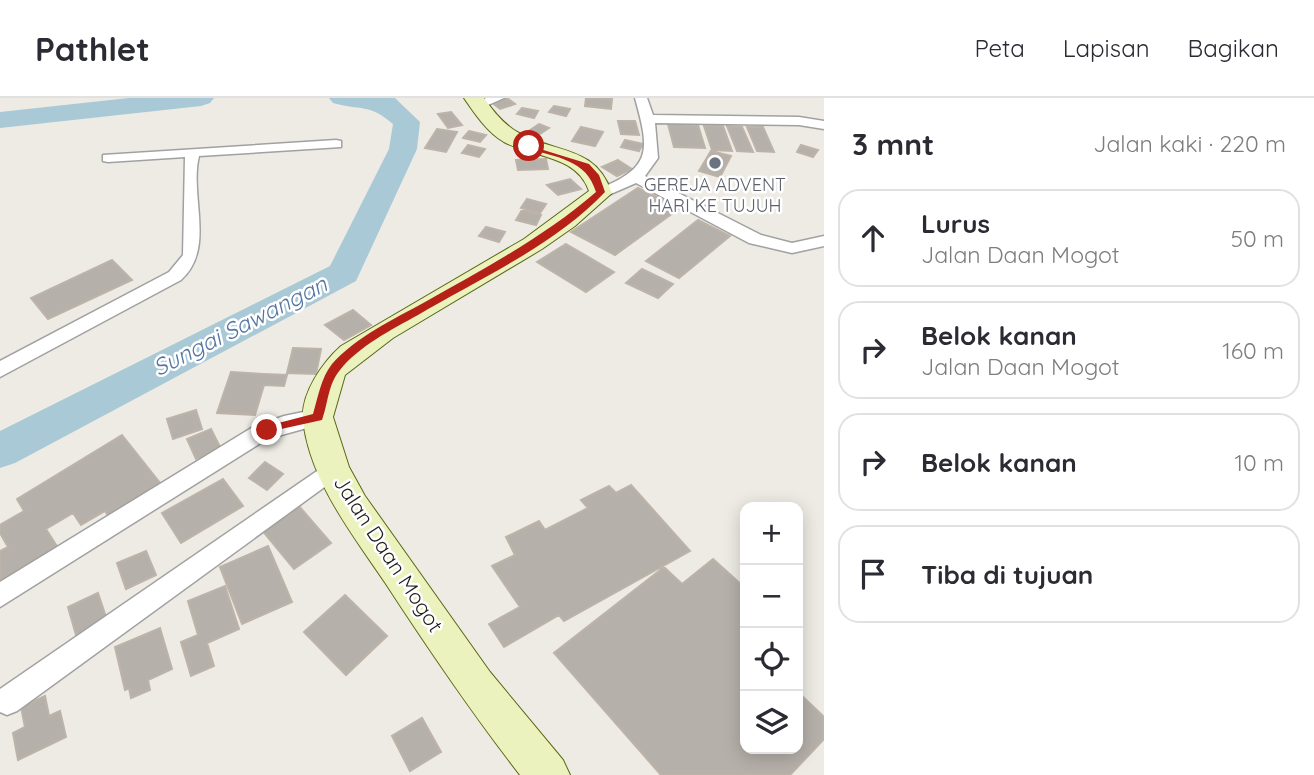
<!DOCTYPE html>
<html lang="id">
<meta charset="utf-8">
<style>
body{margin:0;font-family:Quicksand,sans-serif;background:#f2f2f3;color:#2b2b33}
.controls{position:absolute;right:21px;bottom:21px;display:grid;overflow:hidden;border-radius:14px;box-shadow:0 4px 18px #0003}
.controls button{width:63px;height:63px;display:grid;place-items:center;padding:0;border:0;border-bottom:2px solid #e1e1e2;background:#fff;color:#2b2b33;font:35px sans-serif}
.stop{position:absolute;width:21px;height:21px;margin:-16px;border:5px solid #b52116;border-radius:50%;background:#fff}
.stop.end{background:#b52116;border-color:#fff;box-shadow:0 2px 7px #0008}
.list{margin:0;padding:0;list-style:none}
h2{display:flex;justify-content:space-between;align-items:center;height:91px;margin:0;padding:0 28px;font-size:30px}
h2 small{font-size:23px;font-weight:400;color:#7c7c81}
.list li{display:grid;grid-template-columns:46px 1fr auto;gap:21px;align-items:center;box-sizing:border-box;height:98px;margin:0 14px 14px;padding:0 14px;border:2px solid #e1e1e2;border-radius:21px}
.list b{display:block;font-size:26px;white-space:nowrap}
.list p{margin:0;font-size:23px;white-space:nowrap;color:#7c7c81}
.list em{font-size:23px;font-style:normal;color:#7c7c81}
.icon{flex:none;width:38px;height:38px;fill:none;stroke:currentColor;stroke-width:2;stroke-linecap:round;stroke-linejoin:round}
.map{position:relative;flex:none;width:824px;height:677px;overflow:hidden}
header{display:flex;align-items:center;gap:42px;box-sizing:border-box;height:98px;padding:0 35px;background:#fff;border-bottom:2px solid #e1e1e2}
header strong{font-size:33px}
nav{display:flex;gap:38px;margin-inline-start:auto;font-size:24px}
main{display:flex}
aside{flex:1;background:#fff}
.map>svg:first-child{display:block}
.lines{fill:none;stroke-linecap:round;stroke-linejoin:round}
.river{fill:#a9c9d6;fill-rule:evenodd}
.building{fill:#b6b0aa;stroke:#bdb3a8;stroke-width:2}
.minor-casing{stroke:#a1a1a1;stroke-width:3}
.secondary-casing{stroke:#586811;stroke-width:2}
.minor{fill:#fff;fill-rule:evenodd}
.secondary{fill:#ecf2be;fill-rule:evenodd}
.route{fill:#b52116}
.worship-dot{fill:#6b7280;stroke:#fff;stroke-width:2.5}
.labels{text-anchor:middle;stroke-width:5;stroke-linejoin:round;paint-order:stroke}
.far-worship-label{font-size:18px;fill:#5b616d;stroke:#fff}
.street-label{font-size:21px;fill:#1d1d1d;stroke:#fff}
.water-label{font-size:23px;font-style:italic;fill:#5576a2;stroke:#fff}
</style>
<header>
<strong>Pathlet</strong>
<nav><a>Peta</a><a>Lapisan</a><a>Bagikan</a></nav>
</header>
<main>
<div class="map">
<svg width="824" height="677" viewBox="0 0 824 677">
<rect width="100%" height="100%" fill="#edebe4"/>
<g class="lines">
<!-- river -->
<path class="river" d="M129 0H214L210 5 201 8 0 30V14Z
M329 0H395L420 24 417 51 356 183 15 365 0 370V333L330 168 389 51 393 26C369 5 361 13 333 5Z"/>
</g>
<!-- building -->
<path class="building" d="M507 0 515 6 500 11 490 3Z
M586 0 612 1 611 11 585 8Z
M554 8 570 11 566 18 549 14Z
M522 10 538 13 534 20 517 16Z
M451 14 462 27 448 30 438 16Z
M618 23H635L639 37 621 36Z
M539 26 549 30 534 40 524 36Z
M668 26 698 27 705 50 674 49Z
M704 28H723L732 53 712 52Z
M727 28 742 29 753 54 737 53Z
M581 29 603 34 595 48 572 43Z
M747 29H763L774 54 757 53Z
M437 31 457 34 446 54 425 50Z
M469 33 486 37 480 44 463 40Z
M625 42 643 46 639 53 621 49Z
M468 47 485 51 479 59 462 55Z
M801 47 818 52 813 59 797 54Z
M711 53 731 58 720 79 699 73Z
M546 61 548 71 518 72 516 62Z
M618 62 632 71 617 78 602 69Z
M570 81 581 91 558 97 547 87Z
M638 90 680 110 615 157 571 134Z
M527 101 546 106 540 115 521 110Z
M522 112 541 117 536 127 516 122Z
M698 122 730 138 679 180 646 163Z
M486 129 505 134 499 144 479 138Z
M566 146 614 174 586 194 537 164Z
M112 162 132 182 48 221 31 200Z
M642 171 673 186 658 200 626 185Z
M353 212 371 227 344 242 325 227Z
M293 250 321 251 316 276 287 275Z
M231 274 264 276 287 277 284 288 264 287 255 317 217 315Z
M196 312 202 331 173 341 167 321Z
M211 331 221 351 196 361 187 341Z
M122 337 164 390 111 422 105 413 81 427 73 415 46 431 58 450 0 489V453L8 449 0 435V427L24 413 17 401Z
M265 364 283 376 267 392 249 380Z
M223 381 243 408 181 445 162 415Z
M631 387 690 453 564 523 559 517 504 549 489 526 520 509 492 468 515 457 506 439 539 423 545 432 588 410 581 402 609 388 616 395Z
M298 407 331 445 294 471 261 431Z
M268 448 292 504 242 526 220 469Z
M146 453 156 477 126 491 117 465Z
M713 461 745 490V651H798V594L824 619V641L790 677H661L554 555 664 469 682 486Z
M225 488 239 531 207 545 214 568 191 578 181 544 198 537 188 503Z
M98 495 107 522 76 537 68 509Z
M345 497 387 538 346 577 304 534Z
M160 530 172 571 148 582 150 592 131 600 129 590 125 592 115 549Z
M45 598 49 618 60 613 66 639 18 662 13 635 25 629 21 609Z
M422 620 441 654 410 673 392 638Z"/>
<g class="lines">
<!-- minor casing -->
<g class="minor-casing">
<path id="minor" d="M486 0H504L479 11 472 7Z
M635 0H647L653 17 799 19 824 23V31L799 27 655 25 658 60 645 78 761 137 792 145 824 138V148L792 155 749 145 636 85 606 98H596V92C652 70 650 54 635 0Z
M336 42 341 43V49L199 58C189 99 216 150 181 182L0 279V263L169 174 183 157 185 59 108 64 103 63V57Z
M318 311 325 313 328 319 325 325 267 341 0 509V484L253 329 284 318Z
M333 362 341 365 344 371 341 377 17 613 7 617 0 614V591Z"/>
</g>
<!-- secondary casing -->
<g class="secondary-casing">
<path id="secondary" d="M464 0H484C493 13 504 27 519 35 557 56 595 47 612 95L575 128 542 151 393 240 345 277 333 319 349 369 365 398 490 574 563 662 570 677H520C472 615 429 552 386 486 353 437 309 382 303 321 301 295 323 264 341 248L524 141 589 93C577 57 533 60 504 44 487 34 475 16 464 0Z"/>
</g>
<!-- minor -->
<use href="#minor" class="minor"/>
<!-- secondary -->
<use href="#secondary" class="secondary"/>
</g>
<!-- route -->
<path class="route" d="M527 47 589 66 599 77 605 94C554 148 480 180 418 217 391 232 359 248 340 272 328 286 328 306 322 322L263 335V329L313 316C318 299 321 280 332 266 356 239 394 221 425 204 485 170 544 139 596 94 586 61 557 60 527 50Z"/>
<!-- markers -->
<circle class="worship-dot" cx="715" cy="65" r="7"/>
<g class="labels">
<!-- far-worship labels -->
<g class="far-worship-label">
<text x="715" y="93">GEREJA ADVENT<tspan x="715" dy="21">HARI KE TUJUH</tspan></text>
</g>
<!-- street labels -->
<g class="street-label">
<text transform="translate(388 456) rotate(57)" y="7">Jalan Daan Mogot</text>
</g>
<!-- water labels -->
<g class="water-label">
<text transform="translate(240 228) rotate(-27)" y="8">Sungai Sawangan</text>
</g>
</g>
</svg>
<div class="controls">
<button>+</button>
<button>−</button>
<button><svg class="icon" aria-label="locate" viewBox="0 0 24 24"><circle cx="12" cy="12" r="6"/><path d="M12 2v4M12 18v4M2 12h4M18 12h4"/></svg></button>
<button><svg class="icon" aria-label="layers" viewBox="0 0 24 24"><path d="M12 4l9 5-9 5-9-5zM3 14l9 5 9-5"/></svg></button>
</div>
<div class="stop" style="left:529px;top:48px"></div>
<div class="stop end" style="left:267px;top:332px"></div>
</div>
<aside>
<h2>3 mnt<small>Jalan kaki · 220 m</small></h2>
<ul class="list">
<li><svg class="icon" aria-label="ahead" viewBox="0 0 24 24"><path d="M12 20V5M6 11l6-6 6 6"/></svg><div><b>Lurus</b><p>Jalan Daan Mogot</p></div><em>50 m</em></li>
<li><svg class="icon" aria-label="right" viewBox="0 0 24 24"><path d="M7 20v-9h11M14 6l5 5-5 5"/></svg><div><b>Belok kanan</b><p>Jalan Daan Mogot</p></div><em>160 m</em></li>
<li><svg class="icon" aria-label="right" viewBox="0 0 24 24"><path d="M7 20v-9h11M14 6l5 5-5 5"/></svg><div><b>Belok kanan</b></div><em>10 m</em></li>
<li><svg class="icon" aria-label="arrive" viewBox="0 0 24 24"><path d="M6 21V4h12l-3 4 3 4H6"/></svg><div><b>Tiba di tujuan</b></div></li>
</ul>
</aside>
</main>
